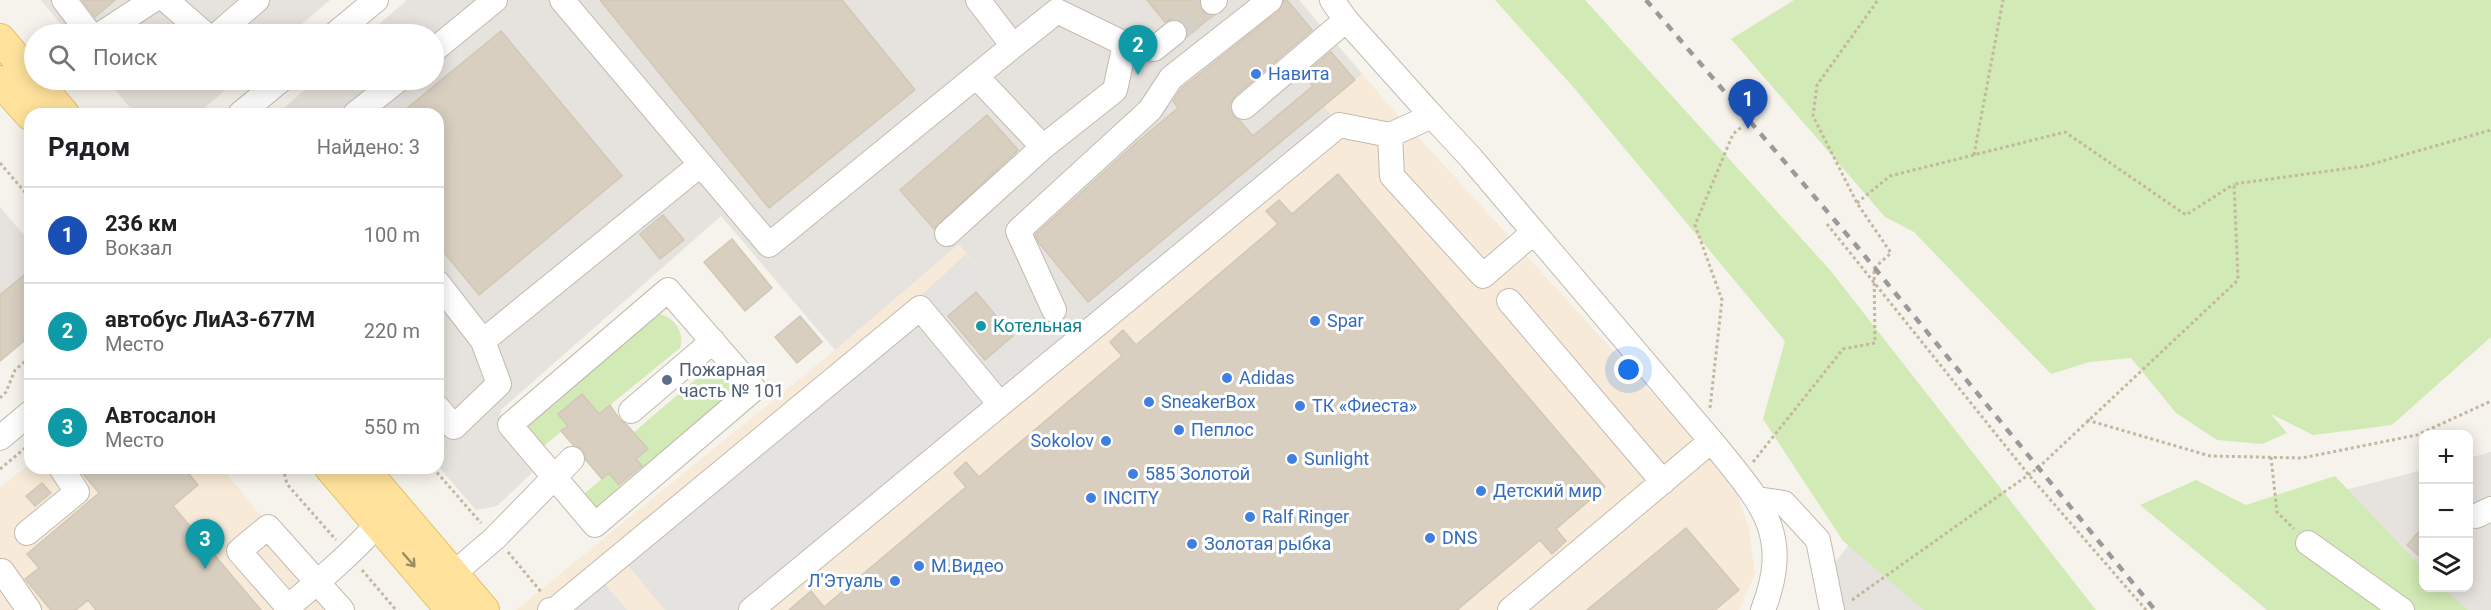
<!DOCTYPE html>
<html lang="ru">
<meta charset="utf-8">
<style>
body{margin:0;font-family:Roboto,sans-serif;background:#f6f6f6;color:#202124}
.controls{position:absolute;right:18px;bottom:18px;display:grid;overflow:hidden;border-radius:12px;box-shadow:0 3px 15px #0003}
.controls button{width:54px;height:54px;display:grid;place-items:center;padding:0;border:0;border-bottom:2px solid #e0e0e0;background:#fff;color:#202124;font:30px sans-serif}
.you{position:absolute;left:1629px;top:370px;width:21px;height:21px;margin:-15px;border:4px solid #fff;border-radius:50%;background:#1a73e8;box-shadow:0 0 0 9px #1a73e833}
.badge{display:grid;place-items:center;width:39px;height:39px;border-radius:50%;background:#2563eb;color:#fff;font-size:20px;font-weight:700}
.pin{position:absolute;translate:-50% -50px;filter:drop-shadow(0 2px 3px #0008)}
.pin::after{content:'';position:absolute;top:32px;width:21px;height:18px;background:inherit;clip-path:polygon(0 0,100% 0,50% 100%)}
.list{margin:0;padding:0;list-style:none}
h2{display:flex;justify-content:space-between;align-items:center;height:78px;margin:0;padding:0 24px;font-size:26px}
h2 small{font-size:20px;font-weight:400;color:#757577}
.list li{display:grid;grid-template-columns:39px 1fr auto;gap:18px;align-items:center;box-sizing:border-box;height:96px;padding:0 24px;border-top:2px solid #e0e0e0}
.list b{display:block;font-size:22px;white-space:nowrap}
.list p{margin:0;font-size:20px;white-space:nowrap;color:#757577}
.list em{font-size:20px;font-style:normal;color:#757577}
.icon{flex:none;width:33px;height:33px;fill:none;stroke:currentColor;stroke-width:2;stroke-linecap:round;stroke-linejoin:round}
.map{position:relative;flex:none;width:2491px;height:610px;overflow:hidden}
.search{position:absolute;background:#fff;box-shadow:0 3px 15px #0003;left:24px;top:24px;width:420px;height:66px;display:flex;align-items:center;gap:15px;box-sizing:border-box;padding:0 21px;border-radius:33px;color:#757577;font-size:22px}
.panel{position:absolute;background:#fff;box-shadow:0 3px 15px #0003;left:24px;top:108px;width:420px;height:366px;border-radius:18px}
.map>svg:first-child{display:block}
.commercial{fill:#f7ead8}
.industrial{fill:#e6e2dd}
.green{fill:#d2eab5}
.parking{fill:#e5e3e0}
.building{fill:#d8cfc1;stroke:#d3c7b4;stroke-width:1.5}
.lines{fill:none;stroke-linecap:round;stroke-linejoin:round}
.minor-tunnel{stroke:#d4d0c8;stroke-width:24;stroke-dasharray:24 12;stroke-linecap:butt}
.minor-casing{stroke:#c2bbae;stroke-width:26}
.major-casing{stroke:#e6c16a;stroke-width:32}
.path{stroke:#c4b79f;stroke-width:3;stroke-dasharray:3 3;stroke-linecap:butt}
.minor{stroke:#fff;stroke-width:24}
.major{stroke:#ffe39c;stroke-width:30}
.rail{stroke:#9a9a9a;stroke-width:4.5;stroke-dasharray:8 8;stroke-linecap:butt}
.oneway{stroke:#9c8c66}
.shop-dot{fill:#3f7fe0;stroke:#fff;stroke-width:2}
.culture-dot{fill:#0f9aa8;stroke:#fff;stroke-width:2}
.service-dot{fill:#5c6f8a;stroke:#fff;stroke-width:2}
.labels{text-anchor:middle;stroke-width:6;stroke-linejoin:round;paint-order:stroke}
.shop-label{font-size:18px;fill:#366cbe;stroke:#fff;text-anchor:start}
.culture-label{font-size:18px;fill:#0d838f;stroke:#fff;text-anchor:start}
.service-label{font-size:18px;fill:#4e5e75;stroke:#fff;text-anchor:start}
</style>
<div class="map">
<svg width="2491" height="610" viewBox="0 0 2491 610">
<rect width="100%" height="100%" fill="#f6f3ec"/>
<!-- commercial -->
<path class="commercial" d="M1243 0H1299L1388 104 1734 483 1749 529 1755 574 1739 610H516L835 350Z
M30 464V468H222L337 610H0V487Z"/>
<!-- industrial -->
<path class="industrial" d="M41 0H330L290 34H69Z
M407 0H1299L1362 74 1046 336 1030 334 959 244 835 350 721 216 501 410 498 430 533 472 497 506 476 510 438 466V114H277L316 80H434V34H368Z
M107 80H237L197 114H135Z
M0 207 30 242V336L0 361Z
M2491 452V610H2457L2432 588H2468L2469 458Z
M2423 470V580L2329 494Z
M1855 536 1934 610H1838L1830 570Z"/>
<!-- green -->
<path class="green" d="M1495 0H1585L1830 270 2096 610H1924L1843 541 1763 419 1785 341 1575 89Z
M1794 0H2491V337L2392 425 2313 435 2271 414 2287 433 2262 444 2217 440 2176 413 2131 358 2089 362 2051 374 1914 232 1885 217 1731 39Z
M652 313C671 313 686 330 680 348L599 414 582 394 558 414 568 426 540 449 527 435 526 422Z
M711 370 727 373 737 389 596 508 580 497 609 473 620 486 642 467 636 459 648 449 634 432 702 374Z
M2335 476 2423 569 2424 588H2442L2468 610H2267L2140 505 2196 480 2246 505Z"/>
<!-- parking -->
<path class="parking" d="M1322 104 1343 130 771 610H665L617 552 925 292 966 254 1030 334 1046 336Z
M605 584 627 610H573Z"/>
<!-- building -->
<path class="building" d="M82 0H115L95 17Z
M600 0H842L915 90 769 208Z
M1147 0H1199L1203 12 1212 16 1188 36 1185 24 1172 19 1165 22Z
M1284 0H1287L1312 30 1235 96 1229 107 1234 117 1240 121 1253 136 1313 86 1303 75 1331 52 1355 80 1088 302 1039 243 1035 235 1136 143 1178 108 1173 101 1182 88 1279 11Z
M501 31 622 176 479 295 438 245V114H400Z
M987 115 1018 150 934 229 900 190Z
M1338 174 1605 487 1556 529 1566 541 1552 554 1540 540 1457 610H789L811 591 824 607 966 487 954 473 966 462 979 477 1122 356 1110 342 1123 330 1136 345 1278 224 1266 211 1279 200 1292 214Z
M663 215 684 240 660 259 640 234Z
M732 239 772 288 745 311 704 262Z
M30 270V336L0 361V295Z
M976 292 1013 336 985 360 948 316Z
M800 316 822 342 797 363 775 337Z
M582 394 599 414 610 405 620 420 627 425 648 449 636 459 642 466 619 485 609 473 602 479 586 460 582 449 573 445 561 431 568 426 558 414Z
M78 468H184L198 485 173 506 261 610H96L88 600 76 610H51L25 579 39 568 27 554 99 493Z
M42 483 51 493 35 506 26 496Z
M2424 526V560L2407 545Z
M1686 528 1739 590 1715 610H1587Z"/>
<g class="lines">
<!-- minor-tunnel -->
<path class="minor-tunnel" d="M1174 33 1213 2"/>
<!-- minor casing -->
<g class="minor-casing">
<path id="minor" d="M64 0 90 34
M166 0 205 34
M562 0 769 245 1013 46 978 0
M1332 0 1346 20 1432 116
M1213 2 1215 0
M101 34 153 0
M218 34 257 0
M335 34 376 0
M1013 46 1057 11 1125 44 1154 49 1174 33
M434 50 495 0
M976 76 1043 147
M1244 107 1346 20
M240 114 281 80
M355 114 398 80
M1390 135 1392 176 1483 276 1534 232
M947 234 1043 147 1115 90 1125 44
M438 283 483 341 700 165
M668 290 754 389 595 525 510 425Z
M1509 301 1663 482
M1054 310 1018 231 1150 110 1171 78 1270 0
M438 408 454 427 499 384 483 341
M631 411 713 341
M0 438 30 413
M1757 499 1784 503 1818 540 1832 610
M2476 516 2491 509
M27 533 77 492 61 468
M2308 543 2402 610
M2 571 29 610
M453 574 495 538 572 459
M342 610 268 527 239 551 288 607C320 580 349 556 378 524
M550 610 556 609 920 308 1000 404
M751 610 1339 125 1390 135 1432 116 1471 158 1718 449C1763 505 1792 535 1763 610
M1510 610 1711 441"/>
</g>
<!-- major casing -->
<g class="major-casing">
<path id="major" d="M0 39 64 114
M0 81 30 115
M330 468 451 610
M363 468 484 610"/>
</g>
<!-- path -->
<path class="path" d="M1974 155 2003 0
M0 163 30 198
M1857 203 1890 176 2065 132 2186 215 2234 184
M1827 224 2028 474 2146 610
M0 398 6 392 15 370 30 357
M1710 408 1722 300 1695 225 1733 134 1743 126
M2087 420 2210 456 2302 458 2417 435 2491 401
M2271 457 2277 512 2294 529
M1753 462 1843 349 1875 343 1874 268 1891 253 1857 203 1813 116 1817 85 1878 0
M283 468 287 484 336 540
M433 468 481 523
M0 469 30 444
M508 552 542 593
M362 570 396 610
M1852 600 2038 468 2238 280 2234 184 2365 166 2491 130"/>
<!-- minor -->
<use href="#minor" class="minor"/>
<!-- major -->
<use href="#major" class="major"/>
<!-- rail -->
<path class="rail" d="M1646 0 1855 244 2155 610"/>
</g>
<!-- one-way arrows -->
<defs><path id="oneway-shaft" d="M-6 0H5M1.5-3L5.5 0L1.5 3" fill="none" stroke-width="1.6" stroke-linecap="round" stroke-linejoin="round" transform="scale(1.5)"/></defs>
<use class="oneway" href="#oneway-shaft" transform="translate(409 560) rotate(49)"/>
<!-- markers -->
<g class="shop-dot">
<circle cx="1256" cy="74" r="6"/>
<circle cx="1315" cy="321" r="6"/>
<circle cx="1227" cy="378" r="6"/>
<circle cx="1149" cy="402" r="6"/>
<circle cx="1300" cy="406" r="6"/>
<circle cx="1179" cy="430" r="6"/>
<circle cx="1106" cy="441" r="6"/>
<circle cx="1292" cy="459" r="6"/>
<circle cx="1133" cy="474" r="6"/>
<circle cx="1481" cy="491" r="6"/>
<circle cx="1091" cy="498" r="6"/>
<circle cx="1250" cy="517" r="6"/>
<circle cx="1430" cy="538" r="6"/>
<circle cx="1192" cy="544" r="6"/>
<circle cx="919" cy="566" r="6"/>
<circle cx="895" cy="581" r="6"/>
</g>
<circle class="culture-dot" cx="981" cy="326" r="6"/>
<circle class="service-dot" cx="667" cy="380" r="6"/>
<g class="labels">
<!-- shop labels -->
<g class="shop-label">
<text x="1268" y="80">Навита</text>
<text x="1327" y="327">Spar</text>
<text x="1239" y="384">Adidas</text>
<text x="1161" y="408">SneakerBox</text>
<text x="1312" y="412">ТК «Фиеста»</text>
<text x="1191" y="436">Пеплос</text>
<text x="1094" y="447" text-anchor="end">Sokolov</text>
<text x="1304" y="465">Sunlight</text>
<text x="1145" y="480">585 Золотой</text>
<text x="1493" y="497">Детский мир</text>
<text x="1103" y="504">INCITY</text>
<text x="1262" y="523">Ralf Ringer</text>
<text x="1442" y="544">DNS</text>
<text x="1204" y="550">Золотая рыбка</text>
<text x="931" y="572">М.Видео</text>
<text x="883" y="587" text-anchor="end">Л'Этуаль</text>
</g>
<!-- culture labels -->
<g class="culture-label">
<text x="993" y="332">Котельная</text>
</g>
<!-- service labels -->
<g class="service-label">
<text x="679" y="376">Пожарная<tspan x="679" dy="21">часть № 101</tspan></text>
</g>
</g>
</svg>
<div class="controls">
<button>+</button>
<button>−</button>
<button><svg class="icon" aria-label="layers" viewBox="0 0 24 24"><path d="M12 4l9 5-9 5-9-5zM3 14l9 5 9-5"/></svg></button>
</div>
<div class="you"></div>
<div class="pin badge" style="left:1748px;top:129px;background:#1a4fb4">1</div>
<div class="pin badge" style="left:1138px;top:75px;background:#0f9aa8">2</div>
<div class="pin badge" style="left:205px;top:569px;background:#0f9aa8">3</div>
<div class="search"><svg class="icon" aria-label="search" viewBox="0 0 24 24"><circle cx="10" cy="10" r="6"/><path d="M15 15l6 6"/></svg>Поиск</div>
<section class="panel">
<h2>Рядом<small>Найдено: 3</small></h2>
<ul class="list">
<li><span class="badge" style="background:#1a4fb4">1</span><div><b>236 км</b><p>Вокзал</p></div><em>100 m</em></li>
<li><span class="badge" style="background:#0f9aa8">2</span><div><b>автобус ЛиАЗ-677М</b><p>Место</p></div><em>220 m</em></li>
<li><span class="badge" style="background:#0f9aa8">3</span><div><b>Автосалон</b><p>Место</p></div><em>550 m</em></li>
</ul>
</section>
</div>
